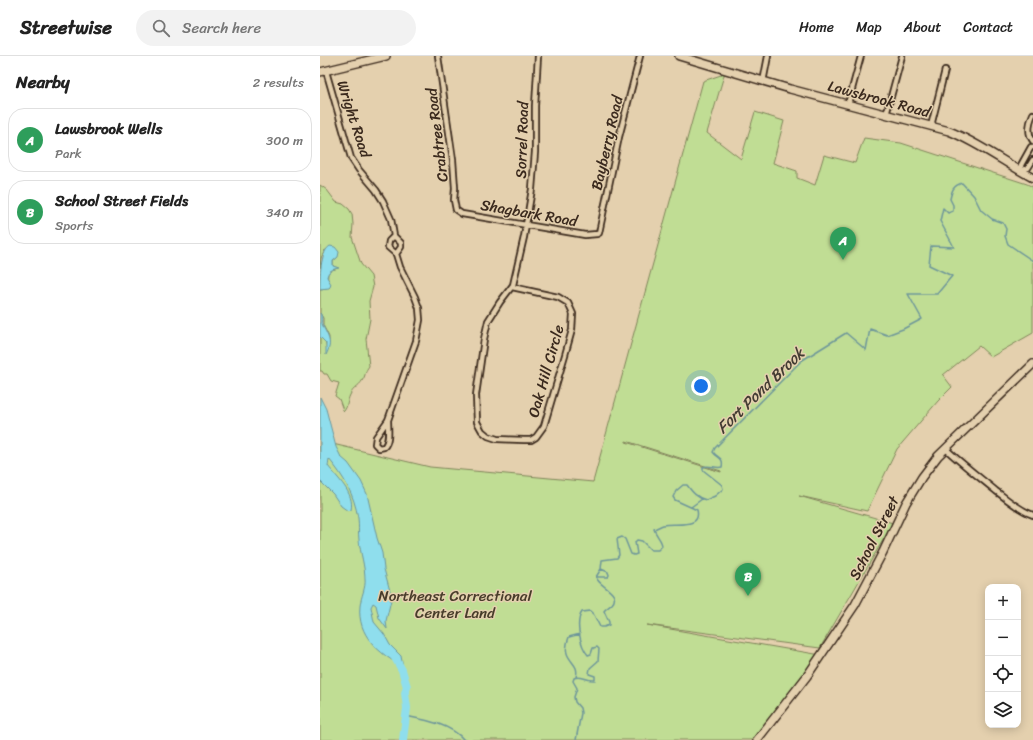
<!DOCTYPE html>
<meta charset="utf-8">
<style>
body{margin:0;font-family:Sriracha,sans-serif;background:#f2f2f2;color:#222}
.controls{position:absolute;right:12px;bottom:12px;display:grid;overflow:hidden;border-radius:8px;box-shadow:0 2px 10px #0003}
.controls button{width:36px;height:36px;display:grid;place-items:center;padding:0;border:0;border-bottom:1px solid #e0e0e0;background:#fff;color:#222;font:20px sans-serif}
.you{position:absolute;left:381px;top:330px;width:14px;height:14px;margin:-10px;border:3px solid #fff;border-radius:50%;background:#1a73e8;box-shadow:0 0 0 6px #1a73e833}
.badge{display:grid;place-items:center;width:26px;height:26px;border-radius:50%;background:#2563eb;color:#fff;font-size:13px;font-weight:700}
.pin{position:absolute;translate:-50% -33px;filter:drop-shadow(0 1px 2px #0008)}
.pin::after{content:'';position:absolute;top:21px;width:14px;height:12px;background:inherit;clip-path:polygon(0 0,100% 0,50% 100%)}
.list{margin:0;padding:0;list-style:none}
h2{display:flex;justify-content:space-between;align-items:center;height:52px;margin:0;padding:0 16px;font-size:17px}
h2 small{font-size:13px;font-weight:400;color:#767676}
.list li{display:grid;grid-template-columns:26px 1fr auto;gap:12px;align-items:center;box-sizing:border-box;height:64px;margin:0 8px 8px;padding:0 8px;border:1px solid #e0e0e0;border-radius:16px}
.list b{display:block;font-size:15px;white-space:nowrap}
.list p{margin:0;font-size:13px;white-space:nowrap;color:#767676}
.list em{font-size:13px;font-style:normal;color:#767676}
.icon{flex:none;width:22px;height:22px;fill:none;stroke:currentColor;stroke-width:2;stroke-linecap:round;stroke-linejoin:round}
.map{position:relative;flex:none;width:713px;height:684px;overflow:hidden}
header{display:flex;align-items:center;gap:24px;box-sizing:border-box;height:56px;padding:0 20px;background:#fff;border-bottom:1px solid #e0e0e0}
header strong{font-size:19px}
nav{display:flex;gap:22px;margin-inline-start:auto;font-size:14px}
.search{width:280px;height:36px;background:#f2f2f2;display:flex;align-items:center;gap:10px;box-sizing:border-box;padding:0 14px;border-radius:22px;color:#767676;font-size:15px}
main{display:flex}
aside{flex:1;background:#fff}
.map>svg:first-child{display:block}
.green{fill:#c0dd94;stroke:#7e8459;fill-rule:evenodd}
.water{fill:#8fdeed;stroke:#6d969a}
.lines{fill:none;stroke-linecap:round;stroke-linejoin:round}
.stream{stroke:#6d969a;stroke-width:1.5}
.river{stroke:#8fdeed;stroke-width:8}
.street-casing{stroke:#3b2a1e;stroke-width:8}
.secondary-casing{stroke:#3b2a1e;stroke-width:10}
.street{stroke:#e4d0ae;stroke-width:4.5}
.secondary{stroke:#e4d0ae;stroke-width:7}
.labels{text-anchor:middle;stroke-width:3;stroke-linejoin:round;paint-order:stroke}
.street-label{font-size:15px;fill:#3b2a1e;stroke:#e4d0ae}
.park-label{font-size:15px;fill:#483c2a;stroke:#e4d0ae}
.water-label{font-size:16px;font-style:italic;fill:#433c33;stroke:#e4d0ae}
</style>
<header>
<strong>Streetwise</strong>
<div class="search"><svg class="icon" aria-label="search" viewBox="0 0 24 24"><circle cx="10" cy="10" r="6"/><path d="M15 15l6 6"/></svg>Search here</div>
<nav><a>Home</a><a>Map</a><a>About</a><a>Contact</a></nav>
</header>
<main>
<aside>
<h2>Nearby<small>2 results</small></h2>
<ul class="list">
<li><span class="badge" style="background:#2e9e5b">A</span><div><b>Lawsbrook Wells</b><p>Park</p></div><em>300 m</em></li>
<li><span class="badge" style="background:#2e9e5b">B</span><div><b>School Street Fields</b><p>Sports</p></div><em>340 m</em></li>
</ul>
</aside>
<div class="map">
<svg width="713" height="684" viewBox="0 0 713 684">
<rect width="100%" height="100%" fill="#e4d0ae"/>
<filter id="ink" filterUnits="userSpaceOnUse"><feTurbulence type="fractalNoise" baseFrequency=".025" numOctaves="2"/><feDisplacementMap in="SourceGraphic" scale="8" xChannelSelector="R" yChannelSelector="G"/><feConvolveMatrix kernelMatrix="1 2 1 2 8 2 1 2 1" color-interpolation-filters="sRGB"/></filter>
<g filter="url(#ink)">
<!-- green -->
<path class="green" d="M407 9 387 77 421 103 435 56 464 65 453 107 477 115V122L495 129 504 99 535 107 544 82 581 87 707 128 713 131V277L671 301 659 290 623 319 632 331 618 345 577 393 547 455 479 440 573 467 500 592 327 569 501 599 435 684H0V385L110 411 273 426 383 25 401 19ZM306 385 401 415V416L306 386Z
M0 129 7 134 16 146 23 148 29 153 32 158 33 168 32 181 41 208 51 220 53 231 49 245 50 263 46 283 49 310C45 314 46 320 42 325 39 330 33 332 30 339 27 345 28 350 24 355L23 354 19 343 15 340 19 327 11 325 7 318H4L2 315H0V281L6 287 7 296 9 290V281L3 269V262L0 257V233L7 232 8 217 12 214 18 212 13 210V205L18 201 5 194 1 202 0 212Z"/>
<!-- water -->
<path class="water" d="M10 190 15 191 19 196 18 201 13 205V210L19 212C12 213 8 215 7 221L11 228 10 231 9 232 0 233C0 221 0 196 10 190Z
M0 257C4 262 0 265 3 270 8 281 13 286 6 299V287L0 281Z
M0 341 6 353 16 391 21 401 28 407 41 425 47 438 57 482 62 497 64 513 70 535 71 544 66 565 67 573 59 562 56 549 53 547 51 551 54 566 64 578 70 589 81 600 83 611C59 597 37 580 40 550 41 540 46 532 45 523 45 510 40 496 39 484 38 476 39 469 38 462 34 438 24 421 9 403L8 410C17 422 35 437 31 454L28 455 21 450 13 438 0 425Z"/>
<g class="lines">
<!-- stream -->
<path class="stream" d="M371 451 382 443
M276 521H288L289 519 288 516 281 513
M256 621C261 604 239 606 249 581L260 578
M86 660C106 664 130 668 144 684
M256 684 261 657 260 652 255 646 254 641 257 632 253 625 254 622C261 619 267 625 275 624V620L269 618 270 612 278 605 279 593 277 591 273 592 271 598 268 599C260 590 255 566 262 556L270 555 274 559 280 571H284L289 569V566L284 555C286 552 289 551 292 548 302 537 278 530 276 521L281 513 282 504 297 502 299 499 297 483 302 481 305 483 311 498 314 499 317 498 315 486 317 484 322 485 331 494H338L342 490C342 484 336 480 334 473 337 472 340 470 343 469 353 466 382 474 377 454L355 444 353 441 356 435 363 429H367C372 436 377 442 386 444L395 440 403 433 402 429 383 414V411C389 408 396 413 402 411 404 401 398 403 393 396L395 392 481 305 526 277 546 294 550 273 567 279 583 273 602 263 588 238H617L632 220 609 209 611 190 634 191 620 165 623 152 628 157 633 155V149L630 143C632 134 633 130 642 127L654 140 661 154 672 163 683 167 686 173 685 180 688 188 713 205"/>
<!-- river -->
<path class="river" d="M74 600 82 614 87 631 85 637 87 652 83 684"/>
<!-- street casing -->
<g class="street-casing">
<path id="street" d="M118 0 133 104 135 132 134 144 136 154 142 158 265 179 277 178 279 177 299 81 320 0
M6 15 31 102 39 114 56 134 63 145 71 163 74 180 81 187V191L76 198
M443 26 448 0
M528 48 541 0
M713 58C709 67 707 77 713 85
M566 59 582 0
M611 70 625 14
M713 91H711L701 109V115L708 112 713 104
M192 231 238 241 248 247 253 258 252 274 245 299 224 370 216 381 211 384H204L177 383 168 380 162 375 157 366 156 339 164 283 168 265 180 246 193 229 204 181 212 133 215 96V50L218 0
M68 364C68 373 70 385 64 391L59 392 55 388 56 381 68 364 96 285 100 264 99 252 95 241 80 211 76 198 68 191 69 185 74 180
M626 393C642 408 659 421 676 435 688 444 699 454 713 459"/>
</g>
<!-- secondary casing -->
<g class="secondary-casing">
<path id="secondary" d="M359 0 470 33 629 75C659 87 685 107 713 122
M0 16 66 0
M437 684 487 620 535 549 563 496 586 447 602 421 618 400 713 308"/>
</g>
<!-- street -->
<use href="#street" class="street"/>
<!-- secondary -->
<use href="#secondary" class="secondary"/>
</g>
</g>
<g class="labels">
<!-- street labels -->
<g class="street-label">
<text transform="translate(559 43) rotate(15)" y="5">Lawsbrook Road</text>
<text transform="translate(34 63) rotate(72)" y="5">Wright Road</text>
<text transform="translate(117 79) rotate(-97)" y="5">Crabtree Road</text>
<text transform="translate(202 84) rotate(-88)" y="5">Sorrel Road</text>
<text transform="translate(287 87) rotate(-77)" y="5">Bayberry Road</text>
<text transform="translate(209 157) rotate(10)" y="5">Shagbark Road</text>
<text transform="translate(226 315) rotate(-74)" y="5">Oak Hill Circle</text>
<text transform="translate(554 482) rotate(-63)" y="5">School Street</text>
</g>
<!-- park labels -->
<g class="park-label">
<text x="135" y="545">Northeast Correctional<tspan x="135" dy="17">Center Land</tspan></text>
</g>
<!-- water labels -->
<g class="water-label">
<text transform="translate(440 334) rotate(-44)" y="6">Fort Pond Brook</text>
</g>
</g>
</svg>
<div class="controls">
<button>+</button>
<button>−</button>
<button><svg class="icon" aria-label="locate" viewBox="0 0 24 24"><circle cx="12" cy="12" r="6"/><path d="M12 2v4M12 18v4M2 12h4M18 12h4"/></svg></button>
<button><svg class="icon" aria-label="layers" viewBox="0 0 24 24"><path d="M12 4l9 5-9 5-9-5zM3 14l9 5 9-5"/></svg></button>
</div>
<div class="you"></div>
<div class="pin badge" style="left:523px;top:204px;background:#2e9e5b">A</div>
<div class="pin badge" style="left:428px;top:540px;background:#2e9e5b">B</div>
</div>
</main>
